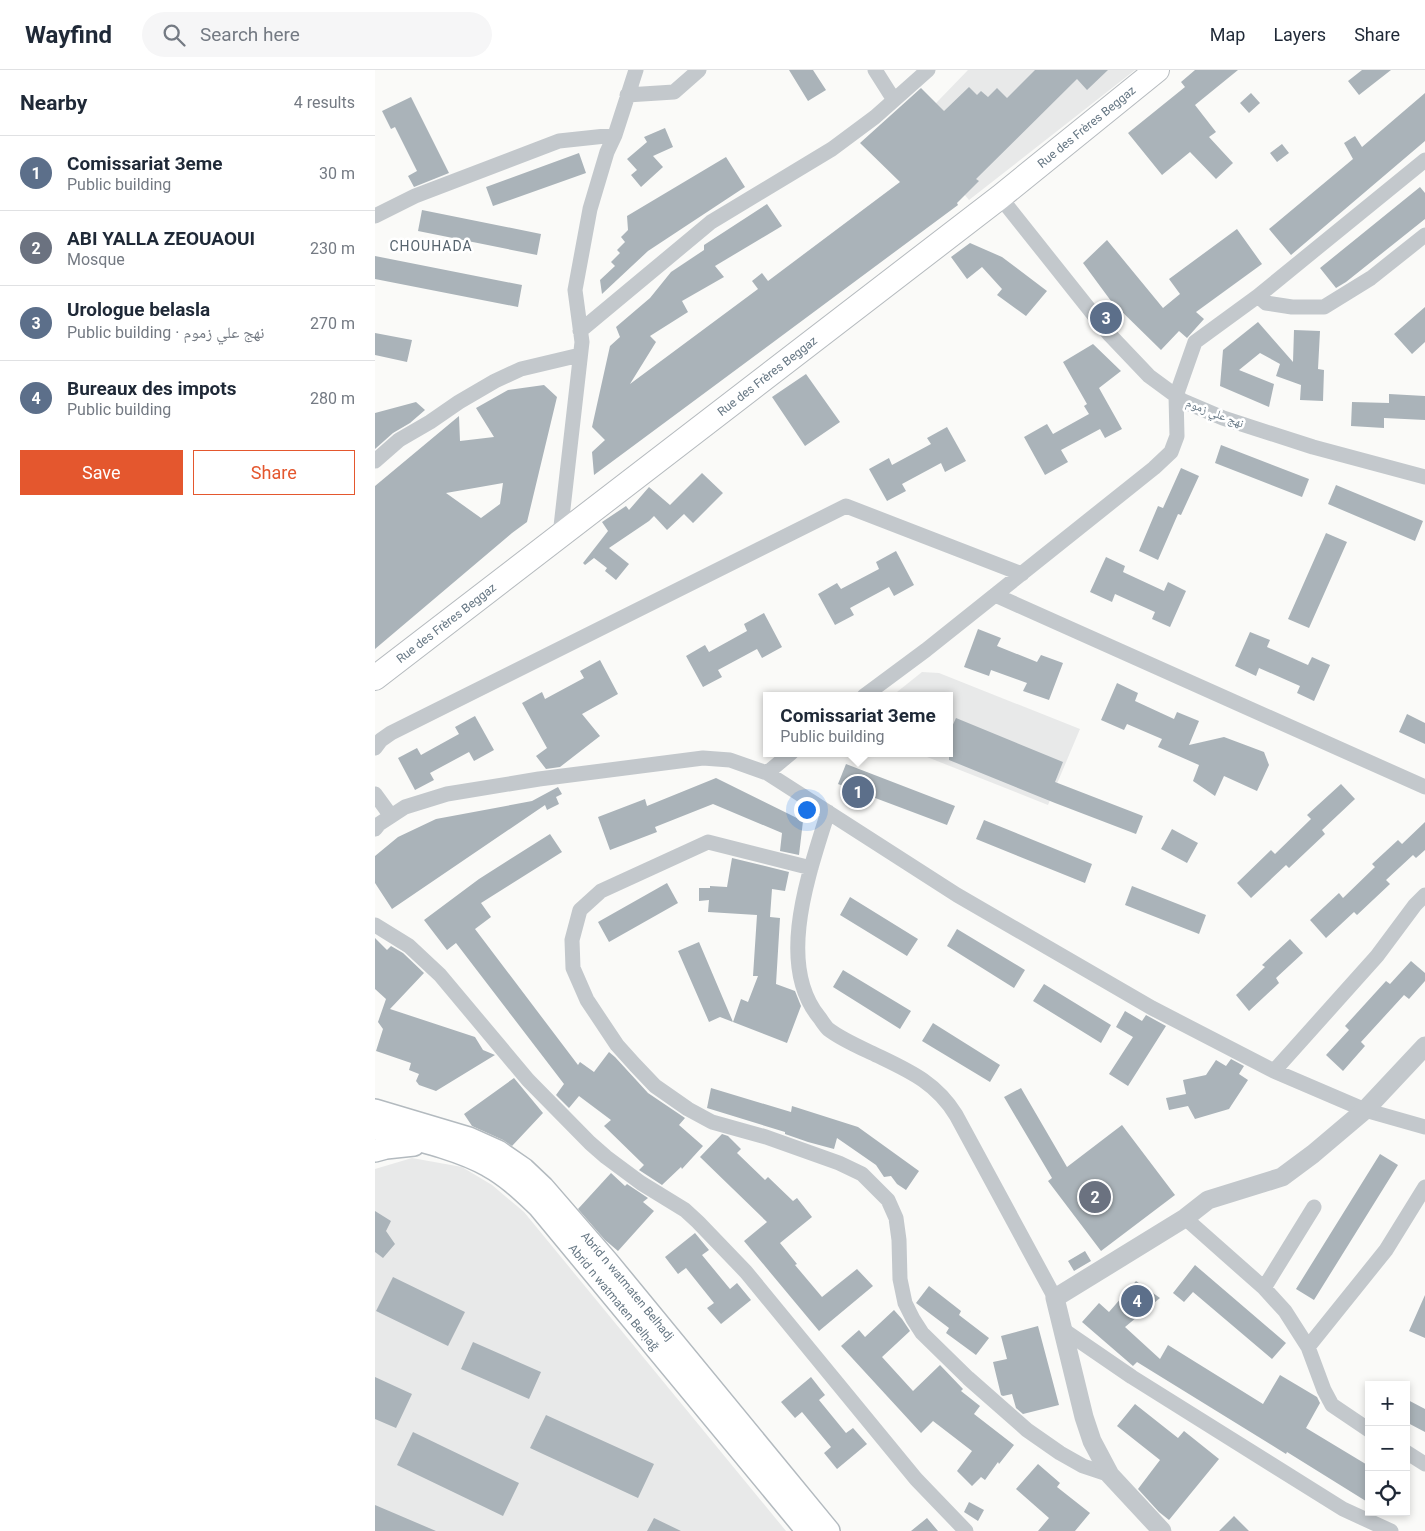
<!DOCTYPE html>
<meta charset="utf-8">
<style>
body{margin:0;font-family:Roboto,"Noto Naskh Arabic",sans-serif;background:#f6f6f7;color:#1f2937}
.controls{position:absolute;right:15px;bottom:15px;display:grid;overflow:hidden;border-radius:0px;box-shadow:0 2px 8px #0003}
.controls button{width:45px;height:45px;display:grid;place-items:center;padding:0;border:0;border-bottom:1px solid #e0e1e3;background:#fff;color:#1f2937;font:25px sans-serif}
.you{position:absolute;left:431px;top:739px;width:18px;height:18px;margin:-12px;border:4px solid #fff;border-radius:50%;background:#1a73e8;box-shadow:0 0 0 8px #1a73e833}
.badge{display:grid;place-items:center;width:32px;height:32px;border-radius:50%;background:#e4572e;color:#fff;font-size:16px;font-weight:700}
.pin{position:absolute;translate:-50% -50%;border:2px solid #fff;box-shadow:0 1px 5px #0006}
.popup{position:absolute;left:388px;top:622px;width:190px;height:65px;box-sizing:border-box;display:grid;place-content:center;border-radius:0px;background:#fff;filter:drop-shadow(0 1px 4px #0005);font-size:16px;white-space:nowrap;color:#747a83}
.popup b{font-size:19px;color:#1f2937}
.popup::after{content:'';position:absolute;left:50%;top:100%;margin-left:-10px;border:10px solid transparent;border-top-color:#fff}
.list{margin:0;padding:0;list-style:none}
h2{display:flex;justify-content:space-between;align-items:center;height:65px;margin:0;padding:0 20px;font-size:21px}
h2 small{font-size:16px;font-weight:400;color:#747a83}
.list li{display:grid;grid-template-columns:32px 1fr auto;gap:15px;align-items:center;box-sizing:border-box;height:75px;padding:0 20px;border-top:1px solid #e0e1e3}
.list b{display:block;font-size:19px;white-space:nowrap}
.list p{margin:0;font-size:16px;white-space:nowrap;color:#747a83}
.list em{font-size:16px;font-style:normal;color:#747a83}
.actions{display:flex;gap:10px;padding:15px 20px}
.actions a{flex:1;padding:11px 0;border:1px solid #e4572e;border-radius:0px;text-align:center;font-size:18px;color:#e4572e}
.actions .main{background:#e4572e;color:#fff}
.icon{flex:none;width:28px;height:28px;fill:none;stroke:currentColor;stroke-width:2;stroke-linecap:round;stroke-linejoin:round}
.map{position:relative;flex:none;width:1050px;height:1461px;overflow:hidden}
header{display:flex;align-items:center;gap:30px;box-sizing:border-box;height:70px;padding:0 25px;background:#fff;border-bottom:1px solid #e0e1e3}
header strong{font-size:24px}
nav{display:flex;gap:28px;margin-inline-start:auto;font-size:18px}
.search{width:350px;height:45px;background:#f6f6f7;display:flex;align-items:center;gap:12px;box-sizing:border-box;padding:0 18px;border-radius:28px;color:#747a83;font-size:19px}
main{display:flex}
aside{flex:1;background:#fff}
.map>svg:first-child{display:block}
.built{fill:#e8e9e9}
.building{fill:#aab3b9;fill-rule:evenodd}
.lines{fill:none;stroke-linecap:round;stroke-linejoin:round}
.secondary-casing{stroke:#b3babf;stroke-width:24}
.primary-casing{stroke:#b5babe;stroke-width:26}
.minor{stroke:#c3c8cc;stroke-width:15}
.tertiary{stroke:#c3c8cc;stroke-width:19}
.secondary{stroke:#fff;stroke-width:21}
.primary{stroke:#fff;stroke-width:24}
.labels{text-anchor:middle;stroke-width:5;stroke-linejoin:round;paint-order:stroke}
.street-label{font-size:12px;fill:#657683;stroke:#fff}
.neighbourhood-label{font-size:14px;letter-spacing:1px;fill:#57646e;stroke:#fff}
</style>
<header>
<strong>Wayfind</strong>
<div class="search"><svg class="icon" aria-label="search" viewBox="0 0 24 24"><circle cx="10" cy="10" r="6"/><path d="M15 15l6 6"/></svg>Search here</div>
<nav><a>Map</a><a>Layers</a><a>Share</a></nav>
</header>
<main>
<aside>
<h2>Nearby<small>4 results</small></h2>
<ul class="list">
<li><span class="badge" style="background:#5c6f8a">1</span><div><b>Comissariat 3eme</b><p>Public building</p></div><em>30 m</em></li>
<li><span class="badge" style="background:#6b7280">2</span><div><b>ABI YALLA ZEOUAOUI</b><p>Mosque</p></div><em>230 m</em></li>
<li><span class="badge" style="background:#5c6f8a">3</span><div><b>Urologue belasla</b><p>Public building · نهج علي زموم</p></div><em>270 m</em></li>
<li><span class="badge" style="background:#5c6f8a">4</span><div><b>Bureaux des impots</b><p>Public building</p></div><em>280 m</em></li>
</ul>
<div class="actions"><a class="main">Save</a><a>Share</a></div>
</aside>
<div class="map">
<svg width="1050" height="1461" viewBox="0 0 1050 1461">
<rect width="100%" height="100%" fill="#fafaf8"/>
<!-- built -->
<path class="built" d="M593 0H760L594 130 535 60Z
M547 602 564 603 705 659 673 735 542 683H574V626H517Z
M37 1088 87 1097 117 1115 149 1142 411 1461H0V1099Z"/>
<!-- building -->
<path class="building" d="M414 0H438L451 20 433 31Z
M660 0H733L712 20 702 9 601 109 604 111 582 133 583 135 219 405 217 382 230 370 217 357 235 276 245 267 241 257 275 228 296 202 329 180V175L392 134 407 156 340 196 349 207 307 231 313 242 275 266 281 272 255 314 383 219 377 211 387 203 393 211 525 112 485 73 546 18 569 41 594 17 602 25 606 21 613 27 622 18 632 28Z
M820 0H863L820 35 841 62 834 67 858 93 841 109 815 82 787 105 753 63 810 17 806 12Z
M987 0H1016L984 25 973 11Z
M876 23 885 33 874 43 865 33Z
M1050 23V71L916 185 894 159 978 89 969 73 980 66 987 77Z
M36 27 74 103 39 117 33 106 42 101 20 57 16 59 7 41Z
M290 58 298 77 278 86 288 97 266 117 256 105 262 100 252 89 272 72 269 67Z
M907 74 914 83 902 92 895 83Z
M204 83 211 103 118 136 111 117Z
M351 87 370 117 273 181 227 224 225 210 240 196 236 192 245 183 242 180 250 172 246 167 253 160 252 146Z
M1045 117 1050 123V149L971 212 961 218 945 198Z
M47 140 166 164 162 185 43 161Z
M862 159 887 194 821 242 829 249 812 268 804 261 786 280 736 231 708 193 732 170 788 238 805 224 794 209Z
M595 173 627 187 672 221 651 246 622 225 627 219 607 197 592 209 576 187Z
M0 186 147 215 143 237 0 209Z
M1050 237V272L1037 284 1019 264Z
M883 252 918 292 919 260 945 261 943 299 949 300 948 331 925 330 926 315 901 306 905 294 885 283 864 300 899 314 894 337 845 316 848 280Z
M0 263 37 270 32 292 0 285Z
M718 274 746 301 724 318 747 359 730 368 725 359 686 380 693 392 670 405 649 367 672 354 678 364 714 344 709 336 712 334 688 292Z
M431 304 465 352 430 376 397 327Z
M169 315 182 327 152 452 137 463 0 579V416L84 346 85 371 119 367 101 338 133 320ZM128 413 125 434 106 448 71 423Z
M1014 324 1050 326V350L1009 348V358L976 356 977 332 1014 333Z
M41 332 50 340 35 353 18 363 0 379V343Z
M572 357 591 391 570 402 566 393 527 414 531 421 512 431 494 399 514 388 517 395 556 374 552 368Z
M846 375 934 409 927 427 840 393Z
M806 398 824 406 806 445 803 444 783 490 764 481 783 436 788 438Z
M327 403 348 423 318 453 309 444 292 460 279 446 274 451 234 478 254 494 241 510 230 501 232 498 219 488 210 495 208 493 233 461 227 452 251 436 254 440 274 417 295 435Z
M961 415 1048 451 1040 471 953 434Z
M951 463 972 472 934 558 913 549Z
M521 481 539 515 519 526 514 517 475 538 479 545 460 555 443 524 462 513 466 519 504 499 501 492Z
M731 487 750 496 748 502 789 521 793 512 811 521 795 557 777 549 780 542 740 524 737 532 715 522Z
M389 543 407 577 387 588 382 579 343 600 347 607 328 617 311 586 330 575 334 582 372 561 369 554Z
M603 559 626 568 622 576 662 592 666 585 688 593 674 630 648 621 652 613 616 600 614 606 589 597Z
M875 562 895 570 892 577 933 595 937 587 955 595 939 631 922 623 925 616 884 598 881 606 860 596Z
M225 590 243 624 207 644 225 666 185 697 171 699 161 686 172 678 147 633 167 622 170 629 209 608 205 601Z
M742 613 763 623 760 631 799 649 802 642 824 651 814 675 849 667 889 682 894 695 882 721 849 706 840 726 818 711 824 695 783 677 787 669 752 654 749 660 726 650Z
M1032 644 1050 653V674L1024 662Z
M100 646 119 680 99 691 94 682 55 703 59 710 40 720 23 688 42 678 46 685 84 664 80 657Z
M581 648 688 692 680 712 768 746 761 764 680 733 574 690V663Z
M471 694 580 736 572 755 463 714Z
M341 708 428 751 424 785 405 781 407 763 338 734 280 757 282 762 235 780 223 747 270 729 272 736Z
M966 714 980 729 947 760 950 764 914 798 911 795 876 828 862 813 896 780 900 784 936 749 932 745Z
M183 717 187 724 181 727 184 734 172 740 170 735 17 839 0 813V786L23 767 61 749 157 731Z
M609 750 717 794 710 813 601 769Z
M1050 752V780L1041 788 1038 785 1011 810 1015 814 982 845 979 842 951 868 935 850 964 823 968 828 1000 797 997 794 1023 770 1027 774Z
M797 759 823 773 812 793 786 779Z
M175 764 187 782 106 833 116 847 100 859 203 995 205 992 219 1002 234 982 240 987 273 1023 310 1048 304 1055 328 1076 307 1099 306 1097 287 1115 264 1100 269 1095 229 1056 236 1050 204 1026 194 1038 181 1025 189 1014 81 873 72 880 49 850 104 809Z
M357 788 414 802 410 821 397 819 395 847 405 848 401 914 420 921 426 936 412 973 358 952 366 929 373 932 383 906H378L382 845 333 842 334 830 324 831V818H335V816L352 817Z
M292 813 303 833 234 872 223 852Z
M757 816 831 845 824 864 750 835Z
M475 827 543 869 532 886 465 845Z
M582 859 650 900 639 918 572 876Z
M0 868 12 880 16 876 28 883 49 903 15 939 100 967 108 980 120 985 61 1021 44 1015 41 1011 44 1004 34 1000 36 993 1 981 8 959 3 952 11 929 0 919Z
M915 869 928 883 901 908 904 913 874 941 861 925 890 897 887 895Z
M324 872 358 952 345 947 334 952 303 881Z
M1036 891 1050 903V911L1034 929 1029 925 986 972 990 976 968 1001 951 985 974 960 970 956 1011 911 1015 914Z
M468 900 536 941 525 959 458 917Z
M669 914 736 955 726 973 658 931Z
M750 941 767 951 771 945 791 956 753 1016 734 1004 758 967 741 957Z
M558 953 625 995 615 1012 547 971Z
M856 989 869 996 864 1004 873 1010 854 1039 820 1049 813 1036 794 1040 791 1028 811 1024 808 1010 831 1005 841 990 851 996Z
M139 1008 168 1043 137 1076 128 1070 97 1056 89 1044Z
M336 1018 416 1042 417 1036 483 1057 544 1101 531 1120 522 1114 516 1106 509 1107 501 1095 462 1068 459 1079 433 1072 410 1064V1062L332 1038Z
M646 1018 692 1097 747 1055 800 1125 726 1181 673 1111 677 1108 629 1027Z
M347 1064 353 1066 366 1079 362 1083 390 1110 393 1107 418 1131 422 1128 437 1147 405 1173 422 1194 420 1195 447 1227 482 1199 498 1216 444 1261 369 1171 392 1152 325 1087Z
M1005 1084 1023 1095 939 1230 921 1219Z
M236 1103 250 1116 252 1114 273 1128 268 1132 279 1141 243 1181 230 1170 203 1139Z
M0 1141 16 1151 11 1161 20 1174 8 1188 0 1182Z
M320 1163 334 1180 327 1185 355 1219 362 1213 376 1230 346 1254 332 1238 339 1233 311 1198 303 1204 290 1187Z
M710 1181 716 1191 699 1201 693 1191Z
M820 1195 911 1273 897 1289 818 1222 809 1232 798 1223Z
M18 1207 90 1242 73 1276 1 1241Z
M761 1211 785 1228 750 1257 785 1289 793 1275 888 1334 905 1305 942 1327 945 1333 931 1358 994 1396V1433L912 1382 911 1384 762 1292 758 1296 707 1252 724 1233 734 1242Z
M554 1216 586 1241 584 1245 614 1268 601 1285 571 1263 574 1258 541 1233Z
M1050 1225V1268L1034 1261Z
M519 1240 527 1249 535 1261 507 1287 538 1321 565 1295 588 1319 586 1321 605 1336 599 1344 639 1375 624 1394 623 1392 610 1410 606 1407 597 1416 582 1401 597 1381 558 1351 546 1363 466 1276 484 1260 490 1267Z
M663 1256 684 1335 648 1344 641 1338 637 1324 628 1326 626 1325 618 1292 632 1289 626 1266Z
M98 1272 166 1302 154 1329 86 1299Z
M0 1307 37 1324 21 1358 0 1349Z
M436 1307 450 1325 444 1330 471 1363 478 1358 492 1374 462 1399 449 1383 456 1377 427 1342 420 1348 406 1332Z
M1031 1329 1050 1339V1362L1031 1352Z
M760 1334 803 1368 809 1361 844 1389 794 1450 784 1442 763 1419 785 1390 742 1356Z
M171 1345 279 1394 263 1428 155 1378Z
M38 1362 144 1413 128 1446 22 1395Z
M663 1394 685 1413 682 1417 715 1443 700 1461H663L674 1448 641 1419Z
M594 1432 609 1440 603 1451 589 1442Z
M0 1435 61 1461H0Z
M859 1446 874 1461H844Z
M279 1448 306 1461H272Z
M552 1448 563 1461H536Z"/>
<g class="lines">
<!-- secondary casing -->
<g class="secondary-casing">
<g id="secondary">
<path id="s1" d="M0 1040 94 1068 123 1081 149 1099 168 1117 233 1192 454 1461"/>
<path id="s2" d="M0 1059C34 1068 84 1079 113 1096 133 1107 148 1122 164 1137L432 1461"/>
<path d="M0 1081 11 1078 39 1075"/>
</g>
</g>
<!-- primary casing -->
<g class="primary-casing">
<g id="primary">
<path id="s3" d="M0 608 625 127 782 0"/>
</g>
</g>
<!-- minor -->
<path class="minor" d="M500 0 519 30
M252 25 299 22 324 0
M625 127 734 264 774 306 808 331 848 348 938 377 1050 407
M0 146 40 126 184 71 240 65
M883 226 891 233 917 237H949L996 208 1050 165
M205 261 336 152 457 79 500 47 553 0
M0 391 24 370 55 352 84 332 120 311 146 299 205 285
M185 465 207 272 200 220 215 139 232 82 240 65 261 0
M620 525 1050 717
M489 626 551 580 779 398 796 382 802 366 801 326 820 272 883 226 1050 90
M0 678 6 670 16 663 471 436 647 504
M392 703 582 825 777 938 899 1001 990 1040 1050 1057
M0 724 16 746
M453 742C435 801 400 893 444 947 447 951 450 956 453 959 466 969 482 976 497 983 532 1000 560 1011 581 1045L680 1228
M0 759 4 754 30 737 72 724 164 709 328 688 355 690 392 703 416 683
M436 798 333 772 226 821 205 840 197 870 198 898 212 930 242 975 260 995 280 1016 313 1039 337 1052 391 1067 464 1093 487 1104 513 1130 521 1148 524 1170 525 1209 530 1233 538 1249 547 1263 593 1308 652 1360 685 1383 708 1396 735 1405
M0 855 34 876 65 905 153 1010 215 1073 231 1087 266 1113 310 1140 323 1152 371 1202 541 1409 591 1461
M899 1001 1002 886 1040 835 1050 825
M810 1148 889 1218 910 1241 933 1277 949 1320 957 1335 994 1360
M889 1218 939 1137
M687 1259 757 1307 968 1439 1016 1461
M933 1277 1011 1180 1050 1117
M1031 1382 1050 1394"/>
<!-- tertiary -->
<path class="tertiary" d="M787 1461 735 1405 717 1371 709 1347 680 1228 810 1148 833 1130 907 1107 938 1084 990 1040 1050 976"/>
<!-- secondary -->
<use href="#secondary" class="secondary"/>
<!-- primary -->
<use href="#primary" class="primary"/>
</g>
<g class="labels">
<!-- street labels -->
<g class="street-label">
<text dy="4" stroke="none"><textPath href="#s3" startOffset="900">Rue des Frères Beggaz</textPath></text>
<text dy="4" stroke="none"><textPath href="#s3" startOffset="495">Rue des Frères Beggaz</textPath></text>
<text transform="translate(840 343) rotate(21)" y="4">نهج علي زموم</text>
<text dy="4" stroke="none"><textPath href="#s3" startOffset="90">Rue des Frères Beggaz</textPath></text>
<text dy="4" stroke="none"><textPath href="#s1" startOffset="318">Abrid n watmaten Belhadj</textPath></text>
<text dy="4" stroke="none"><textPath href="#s2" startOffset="302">Abrid n watmaten Belḥaǧ</textPath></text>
</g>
<!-- neighbourhood labels -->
<g class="neighbourhood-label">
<text x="56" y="181">CHOUHADA</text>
</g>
</g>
</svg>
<div class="controls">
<button>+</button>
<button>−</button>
<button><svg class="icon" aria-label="locate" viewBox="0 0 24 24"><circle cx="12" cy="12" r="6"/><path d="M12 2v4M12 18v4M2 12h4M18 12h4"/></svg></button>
</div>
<div class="you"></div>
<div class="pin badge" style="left:483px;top:722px;background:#5c6f8a">1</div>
<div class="popup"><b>Comissariat 3eme</b>Public building</div>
<div class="pin badge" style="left:720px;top:1127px;background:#6b7280">2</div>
<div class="pin badge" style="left:731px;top:248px;background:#5c6f8a">3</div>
<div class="pin badge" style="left:762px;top:1231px;background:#5c6f8a">4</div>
</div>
</main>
